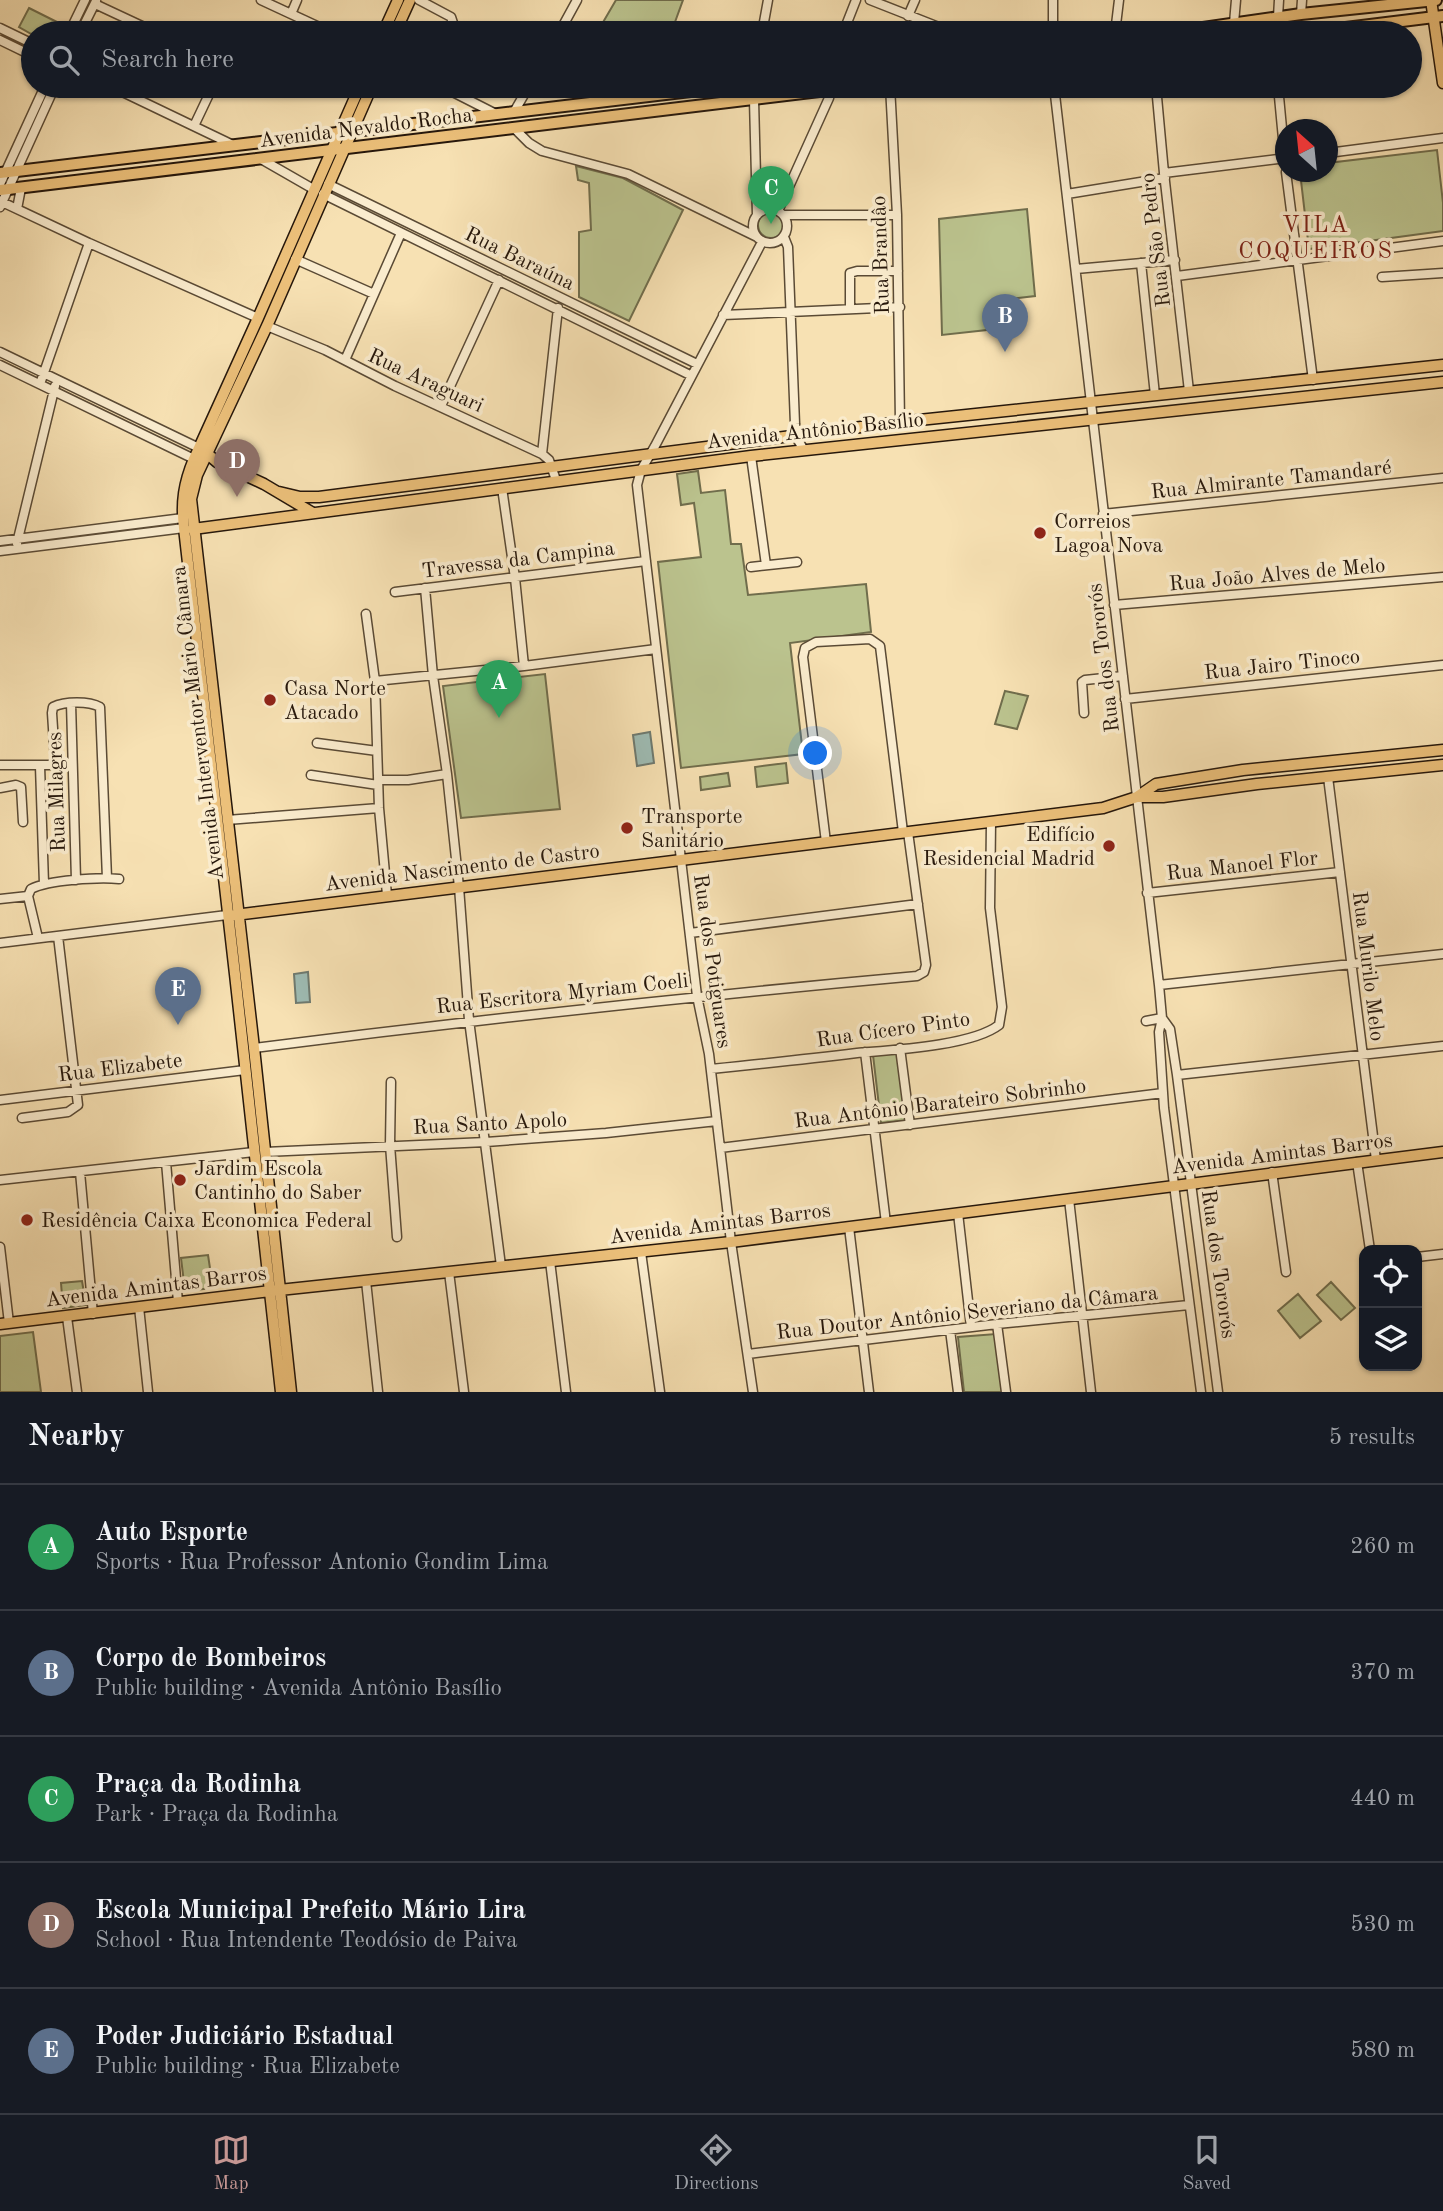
<!DOCTYPE html>
<meta charset="utf-8">
<style>
body{margin:0;font-family:"Old Standard TT",serif;background:#242831;color:#f1f3f6}
.controls{position:absolute;right:21px;bottom:21px;display:grid;overflow:hidden;border-radius:14px;box-shadow:0 2px 5px #0004}
.controls button{width:63px;height:63px;display:grid;place-items:center;padding:0;border:0;border-bottom:2px solid #363941;background:#171b24;color:#f1f3f6;font:35px sans-serif}
.compass{position:absolute;left:1275px;top:119px;width:63px;height:63px;border-radius:50%;background:#171b24;box-shadow:0 2px 5px #0004;rotate:333deg}
.you{position:absolute;left:816px;top:754px;width:24px;height:24px;margin:-18px;border:5px solid #fff;border-radius:50%;background:#1a73e8;box-shadow:0 0 0 10px #1a73e833}
.badge{display:grid;place-items:center;width:46px;height:46px;border-radius:50%;background:#c59692;color:#fff;font-size:23px;font-weight:700}
.pin{position:absolute;translate:-50% -58px;filter:drop-shadow(0 2px 4px #0008)}
.pin::after{content:'';position:absolute;top:37px;width:24px;height:21px;background:inherit;clip-path:polygon(0 0,100% 0,50% 100%)}
.list{margin:0;padding:0;list-style:none}
h2{display:flex;justify-content:space-between;align-items:center;height:91px;margin:0;padding:0 28px;font-size:30px}
h2 small{font-size:23px;font-weight:400;color:#9ea1a6}
.list li{display:grid;grid-template-columns:46px 1fr auto;gap:21px;align-items:center;box-sizing:border-box;height:126px;padding:0 28px;border-top:2px solid #363941}
.list b{display:block;font-size:26px;white-space:nowrap}
.list p{margin:0;font-size:23px;white-space:nowrap;color:#9ea1a6}
.list em{font-size:23px;font-style:normal;color:#9ea1a6}
.icon{flex:none;width:38px;height:38px;fill:none;stroke:currentColor;stroke-width:2;stroke-linecap:round;stroke-linejoin:round}
.map{position:relative;flex:none;width:1443px;height:1392px;overflow:hidden}
.search{position:absolute;background:#171b24;box-shadow:0 2px 5px #0004;left:21px;right:21px;top:21px;height:77px;display:flex;align-items:center;gap:18px;box-sizing:border-box;padding:0 24px;border-radius:38px;color:#9ea1a6;font-size:26px}
.sheet{height:721px;background:#171b24}
nav{display:flex;justify-content:space-around;align-items:center;box-sizing:border-box;height:98px;border-top:2px solid #363941;background:#171b24;font-size:19px;color:#9ea1a6}
nav a{display:grid;justify-items:center;gap:4px}
nav .on{color:#c59692}
.map>svg:first-child{display:block}
.green{fill:#bbc38e;stroke:#706d4c;stroke-width:2}
.water{fill:#9ebcb4;stroke:#6e7a70;stroke-width:2}
.lines{fill:none;stroke-linecap:round;stroke-linejoin:round}
.minor-casing{stroke:#5a4a35;stroke-width:11}
.major-casing{stroke:#26170b;stroke-width:13}
.highway-casing{stroke:#26170b;stroke-width:14}
.minor{stroke:#faecce;stroke-width:8}
.major{stroke:#ecc07a;stroke-width:10}
.highway{stroke:#ecc07a;stroke-width:10}
.poi-dot{fill:#8f2418;stroke:#faecce;stroke-width:2.5}
.labels{text-anchor:middle;stroke-width:7;stroke-linejoin:round;paint-order:stroke}
.street-label{font-size:21px;fill:#26170b;stroke:#faecce}
.poi-label{font-size:21px;fill:#26170b;stroke:#faecce;text-anchor:start}
.neighbourhood-label{font-size:23px;letter-spacing:2px;fill:#7a1f14;stroke:#faecce}
</style>
<div class="map">
<svg width="1443" height="1392" viewBox="0 0 1443 1392">
<rect width="100%" height="100%" fill="#f7e1b3"/>
<filter id="stains"><feTurbulence type="fractalNoise" baseFrequency=".00286" numOctaves="4"/><feColorMatrix values="0 0 0 0 .2 0 0 0 0 .09 0 0 0 0 .02 0 0 0 .5 -.17"/></filter>
<radialGradient id="worn" r=".72"><stop offset=".6" stop-color="#630" stop-opacity="0"/><stop offset="1" stop-color="#630" stop-opacity=".3"/></radialGradient>
<!-- green -->
<path class="green" d="M616 0H683L671 33H621L602 24Z
M29 8 61 24 56 33 33 35 19 27Z
M1437 150 1443 203V231L1309 249 1300 172H1328V163Z
M576 166 623 178 683 210 629 321 579 297V232L591 230 589 183 578 180Z
M1027 209 1035 296 1001 300 1005 328 942 335 939 219Z
M758 225a13 13 0 1 1 26 0a13 13 0 1 1-26 0Z
M698 471 701 493 725 490 731 544H741L748 595 866 584 871 632 790 643 803 754 681 768 658 562 701 557 694 503 681 505 677 474Z
M545 674 560 809 461 818 443 686Z
M1005 691 1028 696 1017 729 995 724Z
M786 763 788 783 757 787 755 767Z
M728 773 730 786 701 790 700 777Z
M900 1051 907 1120 881 1123 873 1055Z
M208 1255 213 1288 185 1291 181 1258Z
M82 1281 86 1305 63 1308 61 1283Z
M1331 1282 1355 1308 1341 1320 1317 1295Z
M1298 1294 1321 1321 1300 1338 1278 1311Z
M33 1332 41 1392H0V1336Z
M996 1334 1003 1392H964L958 1337Z"/>
<!-- water -->
<path class="water" d="M650 732 654 763 637 766 633 735Z
M308 972 310 1002 296 1003 294 974Z"/>
<g class="lines">
<!-- minor casing -->
<g class="minor-casing">
<path id="minor" d="M261 0 332 33
M419 0 451 17 453 23 449 33
M870 0 954 33
M95 4 157 33
M291 14 297 0
M1301 14 1302 0
M908 16 915 0
M1278 17 1279 0
M1234 23 1236 0
M0 28 33 44
M69 33 85 0
M80 33 96 1
M559 33 577 0
M762 33 768 0
M843 33 856 0
M1053 33V0
M1115 33 1119 0
M0 40 33 56
M110 86 233 145
M441 86 496 114
M890 86 897 215 900 422
M1054 86 1159 985 1162 1018 1159 1032 1164 1108 1201 1392
M1156 86 1164 173 1189 391
M1278 86 1285 160
M754 100 757 215
M514 112 529 86
M194 126 213 86
M515 129 529 143 542 151 628 174 757 237
M1328 153 1443 138
M261 159 315 190
M1286 172 1313 380
M1164 173 1286 158
M0 184 45 86
M328 184 697 364
M323 194 690 375
M1067 194 1165 178
M0 201 89 243 258 318
M0 207 55 86
M753 226a17 17 0 1 1 34 0a17 17 0 1 1-34 0Z
M17 209 21 188
M778 211 829 98 832 86
M784 215H897
M784 237 788 247 795 424 796 437 804 450
M295 259 374 294
M1141 263 1155 395
M1076 269 1175 260
M1177 276 1443 241
M1382 277 1443 273
M850 309V273L857 271H898
M723 315 900 307
M267 326 325 350 395 386 542 454 549 460 556 480
M0 352 199 448
M345 360 401 233
M0 365 194 459
M40 384 89 243
M441 406 499 280
M542 454 558 308
M751 456 766 565
M502 488 515 578 524 666
M1103 514 1443 478
M0 541 183 518
M17 543 55 386
M0 551 184 528
M751 567 797 562
M425 588 433 676 447 774 459 887 469 1020 501 1266
M395 592 646 561
M1114 605 1443 577
M366 614 375 681 379 808 387 895
M375 681 524 666 656 649
M1125 699 1443 665
M71 703 76 880
M1084 713 1082 682 1085 680 1123 676
M317 743 377 751
M0 765H52L55 759 52 713 53 707C65 701 89 701 100 707L107 878
M40 766 44 884
M311 775 378 785
M1328 777 1376 1160
M378 780H408L447 774
M0 788 16 785 21 787 23 822
M227 820 379 808
M826 842 803 657 805 648 816 642 870 639 880 646 903 832
M1147 893 1340 872
M0 899 28 896
M690 933 918 904
M38 938 28 896 31 889C48 880 99 877 119 879
M0 943 227 915
M1159 985 1443 954
M1162 1018 1170 1029 1177 1075 1218 1392
M1146 1021 1162 1018
M254 1048C475 1020 695 996 917 976L924 972 926 965 908 832
M900 1048 910 1125
M865 1052 886 1223
M711 1069C760 1064 808 1059 857 1053 892 1050 972 1046 999 1025L1002 1007 990 908 991 822
M1177 1075 1443 1046
M391 1082 390 1145 397 1237
M0 1100 245 1070
M22 1118 68 1112 78 1105 58 936
M720 1148 1163 1093
M265 1152 486 1142 606 1133 717 1121
M166 1162 178 1302
M1357 1162 1370 1250
M80 1172 93 1314
M1272 1172 1286 1272
M0 1180 254 1152
M1069 1199 1091 1392
M958 1213 971 1327
M849 1227 869 1392
M0 1247 9 1323
M641 1252 660 1392
M1417 1257 1443 1254
M550 1261 566 1392
M449 1272 464 1392
M366 1281 378 1392
M139 1307 148 1392
M67 1317 77 1392
M997 1324 1006 1392
M950 1330 958 1392
M748 1354 997 1324 1189 1305
M753 1392 731 1242 709 1054 697 996 637 485 641 470 655 446 762 242"/>
</g>
<!-- major casing -->
<g class="major-casing">
<path id="major" d="M1431 0 1443 83
M383 33 398 0
M395 33 410 0
M203 450 217 462 264 484 313 513
M279 492 300 497H319L900 422 1443 365
M193 529 751 456 1443 382
M1137 797H1163L1257 784 1443 765
M235 915 1103 808 1137 797 1156 784 1243 770 1443 750
M0 1324 270 1291 731 1242 1443 1152
M281 1392 235 974 184 528C181 502 184 483 194 459L258 318 360 86
M291 1392 254 1048 191 499 197 475 267 326 372 86"/>
</g>
<!-- highway casing -->
<g class="highway-casing">
<path id="highway" d="M1168 33 1301 14 1436 0
M1305 33 1443 16
M0 173 733 86
M0 190 861 86"/>
</g>
<!-- minor -->
<use href="#minor" class="minor"/>
<!-- major -->
<use href="#major" class="major"/>
<!-- highway -->
<use href="#highway" class="highway"/>
</g>
<!-- markers -->
<g class="poi-dot">
<circle cx="1040" cy="533" r="7"/>
<circle cx="270" cy="700" r="7"/>
<circle cx="627" cy="828" r="7"/>
<circle cx="1109" cy="846" r="7"/>
<circle cx="180" cy="1180" r="7"/>
<circle cx="27" cy="1220" r="7"/>
</g>
<g class="labels">
<!-- street labels -->
<g class="street-label">
<text transform="translate(366 127) rotate(-7)" y="7">Avenida Nevaldo Rocha</text>
<text transform="translate(1155 240) rotate(-97)" y="7">Rua São Pedro</text>
<text transform="translate(880 255) rotate(-92)" y="7">Rua Brandâo</text>
<text transform="translate(520 258) rotate(26)" y="7">Rua Baraúna</text>
<text transform="translate(426 380) rotate(25)" y="7">Rua Araguari</text>
<text transform="translate(815 430) rotate(-6)" y="7">Avenida Antônio Basílio</text>
<text transform="translate(1271 479) rotate(-6)" y="7">Rua Almirante Tamandaré</text>
<text transform="translate(518 559) rotate(-7)" y="7">Travessa da Campina</text>
<text transform="translate(1277 574) rotate(-5)" y="7">Rua João Alves de Melo</text>
<text transform="translate(1103 658) rotate(-97)" y="7">Rua dos Tororós</text>
<text transform="translate(1282 664) rotate(-6)" y="7">Rua Jairo Tinoco</text>
<text transform="translate(197 723) rotate(-97)" y="7">Avenida Interventor Mário Câmara</text>
<text transform="translate(56 792) rotate(-92)" y="7">Rua Milagres</text>
<text transform="translate(1242 865) rotate(-6)" y="7">Rua Manoel Flor</text>
<text transform="translate(462 867) rotate(-7)" y="7">Avenida Nascimento de Castro</text>
<text transform="translate(713 961) rotate(82)" y="7">Rua dos Potiguares</text>
<text transform="translate(1369 966) rotate(83)" y="7">Rua Murilo Melo</text>
<text transform="translate(562 993) rotate(-6)" y="7">Rua Escritora Myriam Coeli</text>
<text transform="translate(893 1029) rotate(-8)" y="7">Rua Cícero Pinto</text>
<text transform="translate(120 1067) rotate(-7)" y="7">Rua Elizabete</text>
<text transform="translate(940 1103) rotate(-7)" y="7">Rua Antônio Barateiro Sobrinho</text>
<text transform="translate(490 1123) rotate(-3)" y="7">Rua Santo Apolo</text>
<text transform="translate(1282 1153) rotate(-7)" y="7">Avenida Amintas Barros</text>
<text transform="translate(720 1223) rotate(-7)" y="7">Avenida Amintas Barros</text>
<text transform="translate(1219 1264) rotate(82)" y="7">Rua dos Tororós</text>
<text transform="translate(156 1286) rotate(-7)" y="7">Avenida Amintas Barros</text>
<text transform="translate(967 1312) rotate(-6)" y="7">Rua Doutor Antônio Severiano da Câmara</text>
</g>
<!-- poi labels -->
<g class="poi-label">
<text x="1054" y="528">Correios<tspan x="1054" dy="24">Lagoa Nova</tspan></text>
<text x="284" y="695">Casa Norte<tspan x="284" dy="24">Atacado</tspan></text>
<text x="641" y="823">Transporte<tspan x="641" dy="24">Sanitário</tspan></text>
<text x="1095" y="841" text-anchor="end">Edifício<tspan x="1095" dy="24">Residencial Madrid</tspan></text>
<text x="194" y="1175">Jardim Escola<tspan x="194" dy="24">Cantinho do Saber</tspan></text>
<text x="41" y="1227">Residência Caixa Economica Federal</text>
</g>
<!-- neighbourhood labels -->
<g class="neighbourhood-label">
<text x="1316" y="232">VILA<tspan x="1316" dy="26">COQUEIROS</tspan></text>
</g>
</g>
<rect width="100%" height="100%" filter="url(#stains)"/>
<rect width="100%" height="100%" fill="url(#worn)"/>
</svg>
<div class="controls">
<button><svg class="icon" aria-label="locate" viewBox="0 0 24 24"><circle cx="12" cy="12" r="6"/><path d="M12 2v4M12 18v4M2 12h4M18 12h4"/></svg></button>
<button><svg class="icon" aria-label="layers" viewBox="0 0 24 24"><path d="M12 4l9 5-9 5-9-5zM3 14l9 5 9-5"/></svg></button>
</div>
<svg class="compass" viewBox="-18 -18 36 36"><path d="M0-13l5 13h-10z" fill="#e53935"/><path d="M0 13l5-13h-10z" fill="#9ea1a6"/></svg>
<div class="you"></div>
<div class="pin badge" style="left:499px;top:718px;background:#2e9e5b">A</div>
<div class="pin badge" style="left:1005px;top:352px;background:#5c6f8a">B</div>
<div class="pin badge" style="left:771px;top:224px;background:#2e9e5b">C</div>
<div class="pin badge" style="left:237px;top:497px;background:#8d6e63">D</div>
<div class="pin badge" style="left:178px;top:1025px;background:#5c6f8a">E</div>
<div class="search"><svg class="icon" aria-label="search" viewBox="0 0 24 24"><circle cx="10" cy="10" r="6"/><path d="M15 15l6 6"/></svg>Search here</div>
</div>
<section class="sheet">
<h2>Nearby<small>5 results</small></h2>
<ul class="list">
<li><span class="badge" style="background:#2e9e5b">A</span><div><b>Auto Esporte</b><p>Sports · Rua Professor Antonio Gondim Lima</p></div><em>260 m</em></li>
<li><span class="badge" style="background:#5c6f8a">B</span><div><b>Corpo de Bombeiros</b><p>Public building · Avenida Antônio Basílio</p></div><em>370 m</em></li>
<li><span class="badge" style="background:#2e9e5b">C</span><div><b>Praça da Rodinha</b><p>Park · Praça da Rodinha</p></div><em>440 m</em></li>
<li><span class="badge" style="background:#8d6e63">D</span><div><b>Escola Municipal Prefeito Mário Lira</b><p>School · Rua Intendente Teodósio de Paiva</p></div><em>530 m</em></li>
<li><span class="badge" style="background:#5c6f8a">E</span><div><b>Poder Judiciário Estadual</b><p>Public building · Rua Elizabete</p></div><em>580 m</em></li>
</ul>
</section>
<nav>
<a class="on"><svg class="icon" aria-label="map" viewBox="0 0 24 24"><path d="M3 6l6-2 6 2 6-2v14l-6 2-6-2-6 2zM9 4v14M15 6v14"/></svg>Map</a>
<a><svg class="icon" aria-label="directions" viewBox="0 0 24 24"><path d="M12 3l9 9-9 9-9-9zM9 14v-3h6M13 9l2 2-2 2"/></svg>Directions</a>
<a><svg class="icon" aria-label="saved" viewBox="0 0 24 24"><path d="M7 4h10v16l-5-4-5 4z"/></svg>Saved</a>
</nav>
